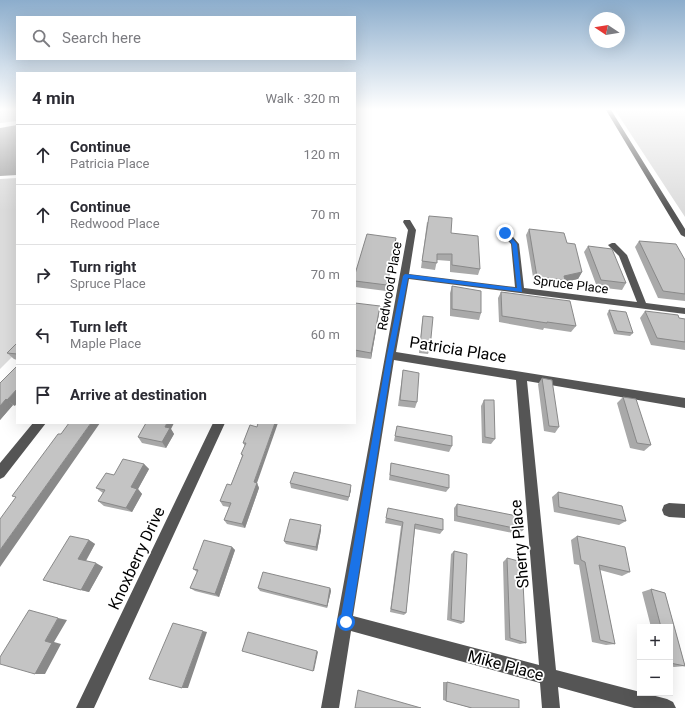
<!DOCTYPE html>
<meta charset="utf-8">
<style>
body{margin:0;font-family:Roboto,sans-serif;background:#f7f7f7;color:#2b2b33}
.controls{position:absolute;right:12px;bottom:12px;display:grid;overflow:hidden;border-radius:0px;box-shadow:0 4px 16px #0002}
.controls button{width:36px;height:36px;display:grid;place-items:center;padding:0;border:0;border-bottom:1px solid #e1e1e2;background:#fff;color:#2b2b33;font:20px sans-serif}
.compass{position:absolute;left:589px;top:12px;width:36px;height:36px;border-radius:50%;background:#fff;box-shadow:0 4px 16px #0002;rotate:282deg}
.stop{position:absolute;width:12px;height:12px;margin:-9px;border:3px solid #1a73e8;border-radius:50%;background:#fff}
.stop.end{background:#1a73e8;border-color:#fff;box-shadow:0 1px 4px #0008}
.list{margin:0;padding:0;list-style:none}
h2{display:flex;justify-content:space-between;align-items:center;height:52px;margin:0;padding:0 16px;font-size:17px}
h2 small{font-size:13px;font-weight:400;color:#7c7c81}
.list li{display:grid;grid-template-columns:26px 1fr auto;gap:12px;align-items:center;box-sizing:border-box;height:60px;padding:0 16px;border-top:1px solid #e1e1e2}
.list b{display:block;font-size:15px;white-space:nowrap}
.list p{margin:0;font-size:13px;white-space:nowrap;color:#7c7c81}
.list em{font-size:13px;font-style:normal;color:#7c7c81}
.icon{flex:none;width:22px;height:22px;fill:none;stroke:currentColor;stroke-width:2;stroke-linecap:round;stroke-linejoin:round}
.map{position:relative;flex:none;width:685px;height:708px;overflow:hidden}
.search{position:absolute;background:#fff;box-shadow:0 4px 16px #0002;left:16px;top:16px;width:340px;height:44px;display:flex;align-items:center;gap:10px;box-sizing:border-box;padding:0 14px;border-radius:0px;color:#7c7c81;font-size:15px}
.panel{position:absolute;background:#fff;box-shadow:0 4px 16px #0002;left:16px;top:72px;width:340px;height:352px;border-radius:0px}
.map>svg:first-child{display:block}
.green{fill:#dcdcdc}
.water{fill:#a3a3a3}
.lines{fill:none;stroke-linecap:round;stroke-linejoin:round}
.minor{fill:#555;fill-rule:evenodd}
.wall{fill:#a9a9a9}
.shaded-wall{fill:#898989}
.building{fill:#c4c4c4;stroke:#898989}
.route{fill:#1a73e8}
.labels{text-anchor:middle;stroke-width:3.5;stroke-linejoin:round;paint-order:stroke}
.street-label{font-size:13px;fill:#000;stroke:#fff}
.near-street-label{font-size:16px;fill:#000;stroke:#fff}
</style>
<div class="map">
<svg width="685" height="708" viewBox="0 0 685 708">
<rect width="100%" height="100%" fill="#fff"/>
<!-- green -->
<path class="green" d="M2 110H17V121L0 123V111Z
M615 110H685V217Z
M17 178V352L0 369V179Z"/>
<!-- water -->
<path class="water" d="M17 125V175L0 176V128Z"/>
<g class="lines">
<!-- minor -->
<path class="minor" d="M606 110H611L685 229V237L681 235Z
M404 220H410L416 230 409 274 515 287 511 244 501 233 505 231H508L519 244 524 288 637 302 619 256 608 245 612 243H615L627 255 646 303 685 308V314L409 279 396 352 685 398V408L527 381 556 670 667 699 673 702 676 708H634L558 687 560 708H542L540 683 351 631 339 708H321L408 230 403 222ZM394 360 516 380 539 665 353 616Z
M33 423H46L4 477 0 479V463Z
M213 423H225L94 708H76Z
M669 503 685 504V518L669 517 664 515 662 510 664 505Z"/>
</g>
<!-- wall -->
<path class="wall" d="M427 222 451 233 480 269 478 275 450 272V261L437 260 435 270 421 268Z
M529 229 567 243 582 272 578 279 564 282 562 286 534 283 526 235Z
M396 238 386 291 355 287V274Z
M639 241 685 260V301L658 298 635 247Z
M588 246 626 283 622 290 597 287 584 252Z
M452 286 481 313 479 320 450 316V293Z
M501 292 576 326 571 332 544 328 543 330 499 322 498 298Z
M355 303 379 313 371 359 355 357Z
M609 310 633 333 630 336 614 334 607 314Z
M645 311 679 318 685 319V350L651 345 640 318Z
M423 316 430 348 428 354 419 353 422 323Z
M17 343V360L14 359 7 353Z
M403 370 417 402 415 408 398 406Z
M542 378 559 427 555 433 544 431 538 384Z
M0 383 15 406 13 405 0 420Z
M623 397 651 445 644 451 630 448 617 403Z
M484 400 495 439 491 444 482 443 481 406Z
M250 425 257 483 259 488 245 528 227 524 224 520 229 507 223 506 220 501 231 485 242 456 241 454 245 446 243 443Z
M397 426 452 446 449 452 394 441Z
M171 429 174 434 166 448 142 443 138 437Z
M391 463 449 488 446 492 389 480Z
M144 464 149 469 138 489 142 494 132 512 104 506 98 501 103 493 96 488 114 475Z
M290 483 351 490 348 501 291 488Z
M558 492 626 521 619 525 554 512 552 497Z
M457 504 523 530 518 534 454 521V508Z
M388 508 443 530 440 534 415 529 406 613 404 615 390 612 401 526 385 523Z
M321 530 317 551 286 544 284 541Z
M577 536 630 572 622 576 600 570 615 644 606 645 592 642 579 565 574 564 571 540Z
M89 540 95 544 86 561 103 567 89 592 52 583 43 580Z
M232 547 235 550 219 597 195 591 190 588 197 572 193 569Z
M454 551 464 622 461 624 447 620 451 554Z
M507 558 526 643 520 644 505 640 503 562Z
M258 588H330L331 591 327 608 260 591Z
M651 589 665 593 685 666 674 667 670 666V627H651L642 592Z
M443 682H447L519 708H471L443 700Z"/>
<!-- shaded-wall -->
<path class="shaded-wall" d="M396 238V244L386 291 387 285Z
M582 272 578 279 564 282 565 280 564 276Z
M380 306 379 313 371 359V353Z
M17 389V403L15 406 7 400Z
M6 399 13 405 0 420V406Z
M91 423H100L0 567V550Z
M167 423H174L171 429 174 434 166 448 162 442 165 427Z
M275 423H278L257 483 259 488 245 528 242 524 254 482Z
M144 464 149 469 138 489 142 494 132 512 126 508 131 487Z
M351 485V490L348 501 349 497Z
M321 525V530L317 551 316 547Z
M89 540 95 544 85 562 78 559Z
M232 547 235 550 219 597 215 594Z
M96 563 103 567 89 592 81 590Z
M330 588 331 591 327 608V606Z
M58 618 67 620 54 642 61 644 45 674H35L45 641Z
M203 631 207 632 188 688H182Z
M317 651 318 652 314 671H313Z"/>
<!-- building -->
<path class="building" d="M429 216 452 218 451 233 478 236 480 269 452 265V254H437V263L422 261Z
M529 229 564 233 567 243 575 244 582 272 564 276 565 280 537 277Z
M367 234 396 238 387 285 355 281V274Z
M639 241 676 244 685 260V294L663 291Z
M588 246 612 249 626 283 601 280Z
M452 286 481 291V313L452 309Z
M501 292 570 301 576 326 547 322V323L502 316Z
M355 303 380 306 371 353 355 350Z
M609 310 626 312 633 333 617 331Z
M645 311 678 315 679 318 685 319V342L657 338Z
M423 316 433 317 430 348 420 346Z
M17 343V354L7 353Z
M17 366V389L7 400 6 399 0 406V383Z
M403 370 419 373 417 402 400 400Z
M542 378 552 380 559 427 549 426Z
M623 397 636 399 651 445 637 443Z
M484 400H494L495 439 485 437Z
M69 423H91L0 550V519L16 497 12 496 58 434H61Z
M146 423H167L165 427 170 428 162 442 138 437Z
M258 423H275L254 482 257 483 242 524 224 520 231 503 220 501 227 484 231 485 243 455 241 454 246 443H243L250 425 257 427Z
M397 426 452 436V446L395 436Z
M123 459 144 464 131 487 137 489 126 508 98 501 105 490 96 488 106 473 114 475Z
M391 463 449 475V488L390 475Z
M294 472 351 485 349 497 290 483Z
M558 492 622 506 626 521 559 507Z
M457 504 522 517 523 530 457 516Z
M388 508 443 519V530L415 524 406 613 391 609 403 522 386 518Z
M290 519 321 525 316 547 284 541Z
M70 536 89 540 78 559 96 563 81 590 43 580Z
M577 536 625 547 630 572 599 565 615 644 600 640 585 562 581 560Z
M204 540 232 547 215 594 190 588 198 570 193 569Z
M454 551 467 554 464 622 451 619Z
M507 558 522 562 526 643 510 638Z
M263 572 330 588 327 606 258 588Z
M651 589 665 593 685 666 670 663V627H661Z
M29 610 58 618 45 641 52 643 35 674 0 664V657Z
M173 623 203 631 182 688 149 679Z
M248 632 317 651 313 671 242 651Z
M447 682 519 700V708H472L446 701Z
M358 690 421 708H355Z"/>
<!-- sky -->
<linearGradient id="sky" x2="0" y2="1"><stop stop-color="#8cadcc"/><stop offset="0.52" stop-color="#fff"/><stop offset="1" stop-color="#fff" stop-opacity="0"/></linearGradient>
<rect width="685" height="210" fill="url(#sky)"/>
<!-- route -->
<path class="route" d="M503 232H507L517 244 522 292 408 278 393 355 351 622 349 626 346 628 342 626 340 622 387 355 403 276 405 274 517 288 512 244Z"/>
<g class="labels">
<!-- street labels -->
<g class="street-label">
<text transform="translate(571 284) rotate(7)" y="5">Spruce Place</text>
<text transform="translate(389 286) rotate(-80)" y="5">Redwood Place</text>
</g>
<!-- near-street labels -->
<g class="near-street-label">
<text transform="translate(458 349) rotate(9)" y="6">Patricia Place</text>
<text transform="translate(519 544) rotate(-95)" y="6">Sherry Place</text>
<text transform="translate(136 558) rotate(-65)" y="6">Knoxberry Drive</text>
<text transform="translate(506 665) rotate(15)" y="6">Mike Place</text>
</g>
</g>
</svg>
<div class="controls">
<button>+</button>
<button>−</button>
</div>
<svg class="compass" viewBox="-18 -18 36 36"><path d="M0-13l5 13h-10z" fill="#e53935"/><path d="M0 13l5-13h-10z" fill="#7c7c81"/></svg>
<div class="stop" style="left:346px;top:622px"></div>
<div class="stop end" style="left:505px;top:233px"></div>
<div class="search"><svg class="icon" aria-label="search" viewBox="0 0 24 24"><circle cx="10" cy="10" r="6"/><path d="M15 15l6 6"/></svg>Search here</div>
<section class="panel">
<h2>4 min<small>Walk · 320 m</small></h2>
<ul class="list">
<li><svg class="icon" aria-label="ahead" viewBox="0 0 24 24"><path d="M12 20V5M6 11l6-6 6 6"/></svg><div><b>Continue</b><p>Patricia Place</p></div><em>120 m</em></li>
<li><svg class="icon" aria-label="ahead" viewBox="0 0 24 24"><path d="M12 20V5M6 11l6-6 6 6"/></svg><div><b>Continue</b><p>Redwood Place</p></div><em>70 m</em></li>
<li><svg class="icon" aria-label="right" viewBox="0 0 24 24"><path d="M7 20v-9h11M14 6l5 5-5 5"/></svg><div><b>Turn right</b><p>Spruce Place</p></div><em>70 m</em></li>
<li><svg class="icon" aria-label="left" viewBox="0 0 24 24"><path d="M17 20v-9H6M10 6l-5 5 5 5"/></svg><div><b>Turn left</b><p>Maple Place</p></div><em>60 m</em></li>
<li><svg class="icon" aria-label="arrive" viewBox="0 0 24 24"><path d="M6 21V4h12l-3 4 3 4H6"/></svg><div><b>Arrive at destination</b></div></li>
</ul>
</section>
</div>
